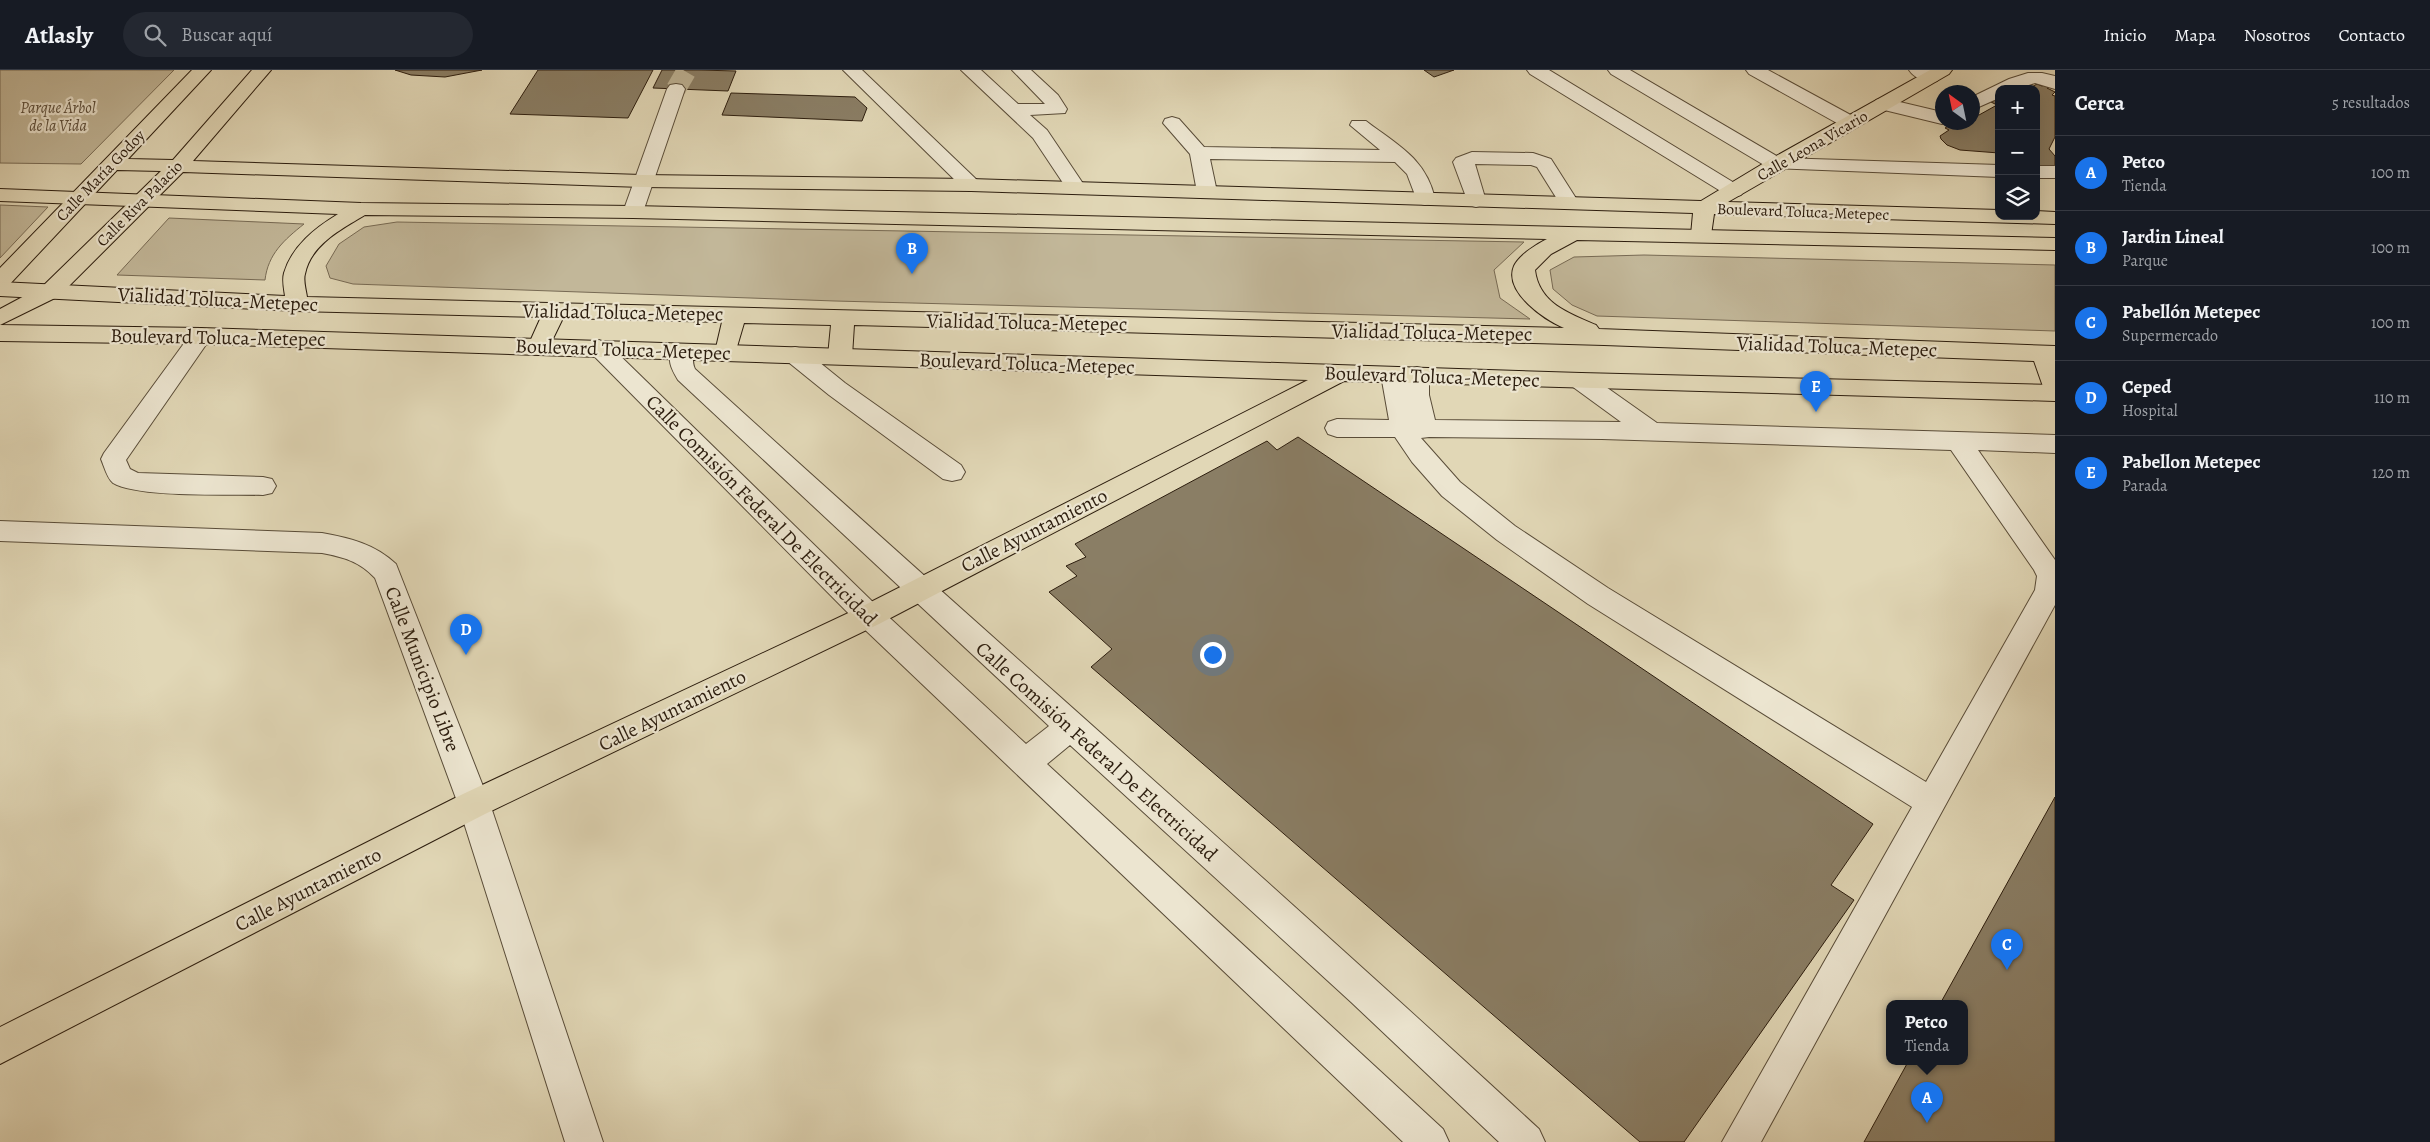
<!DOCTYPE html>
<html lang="es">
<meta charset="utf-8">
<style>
body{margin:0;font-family:Alegreya,serif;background:#242831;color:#f1f3f6}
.controls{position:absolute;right:15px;top:15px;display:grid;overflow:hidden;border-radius:10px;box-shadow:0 5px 20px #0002}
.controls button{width:45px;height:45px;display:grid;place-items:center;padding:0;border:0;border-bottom:1px solid #363941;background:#171b24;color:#f1f3f6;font:25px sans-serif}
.compass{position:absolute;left:1935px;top:15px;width:45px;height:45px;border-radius:50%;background:#171b24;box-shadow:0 5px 20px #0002;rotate:327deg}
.you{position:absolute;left:1212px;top:584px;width:18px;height:18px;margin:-12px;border:4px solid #fff;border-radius:50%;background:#1a73e8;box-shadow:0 0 0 8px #1a73e833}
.badge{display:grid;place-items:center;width:32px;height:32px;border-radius:50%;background:#1a73e8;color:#fff;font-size:16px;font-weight:700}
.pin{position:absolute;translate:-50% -41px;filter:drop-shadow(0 1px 2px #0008)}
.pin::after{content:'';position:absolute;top:26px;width:18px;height:15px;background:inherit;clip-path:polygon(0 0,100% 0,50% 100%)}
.popup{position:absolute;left:1886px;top:930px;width:82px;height:65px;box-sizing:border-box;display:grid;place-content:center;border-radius:10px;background:#171b24;filter:drop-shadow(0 1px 4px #0005);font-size:16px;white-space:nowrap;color:#9ea1a6}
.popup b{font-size:19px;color:#f1f3f6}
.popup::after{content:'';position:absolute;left:50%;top:100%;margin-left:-10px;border:10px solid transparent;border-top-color:#171b24}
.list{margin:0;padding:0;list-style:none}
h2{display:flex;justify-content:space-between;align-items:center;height:65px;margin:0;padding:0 20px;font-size:21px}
h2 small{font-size:16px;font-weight:400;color:#9ea1a6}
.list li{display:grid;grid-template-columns:32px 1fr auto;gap:15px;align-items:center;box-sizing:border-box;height:75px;padding:0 20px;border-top:1px solid #363941}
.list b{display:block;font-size:19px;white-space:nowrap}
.list p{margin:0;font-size:16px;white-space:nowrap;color:#9ea1a6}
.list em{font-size:16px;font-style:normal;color:#9ea1a6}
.icon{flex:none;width:28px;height:28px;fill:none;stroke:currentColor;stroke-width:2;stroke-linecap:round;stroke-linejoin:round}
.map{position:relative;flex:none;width:2055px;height:1072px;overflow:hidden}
header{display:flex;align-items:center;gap:30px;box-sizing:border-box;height:70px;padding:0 25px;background:#171b24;border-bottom:1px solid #363941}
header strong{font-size:24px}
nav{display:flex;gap:28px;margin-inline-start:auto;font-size:18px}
.search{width:350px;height:45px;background:#242831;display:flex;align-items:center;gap:12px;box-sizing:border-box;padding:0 18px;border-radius:28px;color:#9ea1a6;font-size:19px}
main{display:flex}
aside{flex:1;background:#171b24}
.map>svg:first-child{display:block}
.green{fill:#c2b799;stroke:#776a54}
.building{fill:#8a7e65;stroke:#2c1d0e}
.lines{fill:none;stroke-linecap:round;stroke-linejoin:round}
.minor-tunnel{stroke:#bdb294;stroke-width:20;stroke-dasharray:20 10;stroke-linecap:butt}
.minor-casing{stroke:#594c38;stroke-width:2}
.major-casing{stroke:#2c1d0e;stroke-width:2}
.highway-casing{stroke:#2c1d0e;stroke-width:2}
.minor{fill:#ece5d0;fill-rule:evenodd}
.major{fill:#e1d7b6;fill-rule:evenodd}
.highway{fill:#e1d7b6;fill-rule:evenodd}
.labels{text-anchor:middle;stroke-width:4.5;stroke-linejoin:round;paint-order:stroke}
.far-park-label{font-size:16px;font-style:italic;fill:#594b38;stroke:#ece5d0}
.far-street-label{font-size:16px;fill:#2c1d0e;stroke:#ece5d0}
.street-label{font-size:20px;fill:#2c1d0e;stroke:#ece5d0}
</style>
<header>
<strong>Atlasly</strong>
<div class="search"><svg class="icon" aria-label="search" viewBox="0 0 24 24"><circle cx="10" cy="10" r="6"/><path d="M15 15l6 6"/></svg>Buscar aquí</div>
<nav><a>Inicio</a><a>Mapa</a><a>Nosotros</a><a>Contacto</a></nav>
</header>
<main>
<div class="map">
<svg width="2055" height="1072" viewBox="0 0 2055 1072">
<rect width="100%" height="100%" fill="#e1d7b6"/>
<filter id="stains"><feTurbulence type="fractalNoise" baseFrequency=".004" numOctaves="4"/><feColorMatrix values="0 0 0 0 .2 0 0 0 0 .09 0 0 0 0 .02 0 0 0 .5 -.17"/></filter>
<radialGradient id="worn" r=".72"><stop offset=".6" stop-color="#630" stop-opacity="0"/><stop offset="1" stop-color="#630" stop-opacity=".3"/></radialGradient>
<!-- green -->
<path class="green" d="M0 0H174L81 94 0 93Z
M0 135 48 137 0 188Z
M169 148 304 154C284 170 268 184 265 210L117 205Z
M397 152 1524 172 1494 200 1500 228 1530 249 835 231 353 214 330 208 326 196 339 174 364 157Z
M1644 185 2055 195V261L1597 246 1572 235 1553 219 1550 200 1574 187Z"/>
<!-- building -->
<path class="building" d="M395 0H482L445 7 411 5Z
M538 0H653L628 48 510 44Z
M662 0H699L736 1 728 21 653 18Z
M1424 0H1454L1434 7Z
M2037 14 2042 16 2046 14 2051 17 2047 18 2055 22 2052 25 2055 26V67L2049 79 2055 86V98L2041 97 2036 93V19H2028Z
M731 23 855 27 867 38 862 51 722 45Z
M1999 28V83L1960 80 1947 75 1941 69 1940 66 1949 60 1945 58 1955 52H1972V43L1979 45 1997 35 1991 32Z
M1298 367 1873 754 1831 815 1854 830 1684 1072H1640L1091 597 1112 579 1049 522 1077 506 1066 496 1086 487 1075 474 1267 371 1277 380Z
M2055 727V1072H1864L1908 992H1964V934H1940Z"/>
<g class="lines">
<!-- minor-tunnel -->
<path class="minor-tunnel" d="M676 19 687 0"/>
<!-- minor casing -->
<g class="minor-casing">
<path id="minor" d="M843 0H862L978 111 981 115 978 119 971 121 964 119Z
M961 0H981L1018 34H1045L1012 0H1031L1058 25 1067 39 1065 43 1030 45 1047 60 1086 118 1083 122 1076 124 1069 122 1033 68Z
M1527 0H1549L1741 117 1744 121 1741 125 1734 127 1727 125 1530 4Z
M1608 0H1630L1780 88 1999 95V107L1769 98 1611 4Z
M1746 0H1768L1858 49 1860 53 1858 57H1844L1749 4Z
M1909 0H1931L1940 7 1937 11C1927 13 1915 9 1909 0Z
M2028 3H2042L2055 6V19L2035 13 2017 19H1999V28L1972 40V27L2009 9Z
M676 14 682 15 685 19 643 142 640 146 633 148 626 146 623 142 667 19 670 15Z
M1883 28 1942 42V52H1947L1942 54 1876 38 1874 34 1876 30Z
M1172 47 1179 49 1204 77 1380 80 1350 55 1352 51H1366C1397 75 1426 88 1435 129L1432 133 1425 135 1418 133 1407 104 1395 92 1210 89 1217 122 1214 126 1207 128 1200 126 1197 122 1190 84 1163 53 1165 49Z
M1472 82 1533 83 1551 89 1579 133 1576 137 1569 139 1562 137 1537 97 1531 95 1475 94 1486 131 1483 135 1476 137 1469 135 1453 92 1456 88Z
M2036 96H2055V108H2036Z
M201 258 209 261 212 266 126 390 130 399 138 403 263 407 272 409 276 416 272 423 263 425C230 424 138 428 113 413 107 408 104 396 101 389L104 383 193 261Z
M599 270 607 273 879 538 1026 674 1049 656 678 310C671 298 666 289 674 277L682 274 690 277C695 284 691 291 695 299 975 554 1261 802 1539 1059L1545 1072H1499L1351 932 1070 675 1047 694 1443 1059 1449 1072H1403L859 554 591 283 588 278 591 273Z
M795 277 803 279 845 313 961 395 965 402 961 409 952 411 943 409 829 325 787 291 783 285 787 279Z
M1393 297 1401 299 1405 308 1409 299 1417 297 1425 299 1429 305V325L1435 350 1621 352 1573 317 1569 311 1573 305 1581 303 1589 305 1657 353 2055 365V383L1978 380 2055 490V535L1761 1072H1722L1912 737 1588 534 1497 470 1442 426 1412 392 1395 367H1337L1328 364 1325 358 1328 352 1337 349 1389 350 1381 305 1385 299ZM1429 367 1602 369 1951 380 2034 500 2037 506 2035 520 1926 712 1608 518 1515 456 1460 412 1421 368Z
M0 451 322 463C350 468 375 474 396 494L490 734 603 1072H565L458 734 375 508C359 491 343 487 322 483L0 471Z"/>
</g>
<!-- major casing -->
<g class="major-casing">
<path id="major" d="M192 0H211L128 89 173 90 252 0H271L193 91 642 105 971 109 1701 131 1769 90 1930 0H1952L1949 4 1728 132 1999 140V146H2036V141L2055 142V154L1714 144 1711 165 1708 170 1701 171 1694 170 1691 165 1693 143 971 121 642 117 183 102 59 226 0 255V239L43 216 161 101 117 100 8 216 0 218V198Z
M0 255 201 258 1581 303 2055 315V331L1344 311 879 554 485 744 0 994V957L463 724 859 538 1308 310 201 274 0 271Z"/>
</g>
<!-- highway casing -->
<g class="highway-casing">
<path id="highway" d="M0 119 361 133 633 136 2055 168V180L1577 170 1551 184 1535 200C1539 233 1568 243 1596 255L1599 259 2055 276V330L2047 328 2034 291 1604 275 854 255 852 286 848 292 840 294 832 292 828 286 831 255 744 253 734 287 726 290 718 287 715 282 722 252 563 248 547 281 539 284 531 281 528 276 541 247 296 241 0 226V212L285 226C284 219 282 210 284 203 292 176 315 158 338 144L0 131ZM365 145 633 148 1547 169C1537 174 1519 185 1514 196 1503 222 1545 250 1564 258L307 227C306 220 303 210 305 204 311 174 342 159 365 145Z"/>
</g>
<!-- minor -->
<use href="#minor" class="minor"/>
<!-- major -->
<use href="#major" class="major"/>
<!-- highway -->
<use href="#highway" class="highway"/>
</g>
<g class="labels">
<!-- far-park labels -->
<g class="far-park-label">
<text x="58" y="43">Parque Árbol<tspan x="58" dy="18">de la Vida</tspan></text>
</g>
<!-- far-street labels -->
<g class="far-street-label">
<text transform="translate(1812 75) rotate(-30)" y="6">Calle Leona Vicario</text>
<text transform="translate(100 105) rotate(-46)" y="6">Calle María Godoy</text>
<text transform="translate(139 133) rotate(-45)" y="6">Calle Riva Palacio</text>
<text transform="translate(1803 141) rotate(2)" y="6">Boulevard Toluca-Metepec</text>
</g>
<!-- street labels -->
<g class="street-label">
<text transform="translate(218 229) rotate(3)" y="7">Vialidad Toluca-Metepec</text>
<text transform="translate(623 242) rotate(1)" y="7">Vialidad Toluca-Metepec</text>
<text transform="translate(1027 252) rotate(1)" y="7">Vialidad Toluca-Metepec</text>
<text transform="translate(1432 262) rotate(1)" y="7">Vialidad Toluca-Metepec</text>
<text transform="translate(218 267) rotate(1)" y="7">Boulevard Toluca-Metepec</text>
<text transform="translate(1837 276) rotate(2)" y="7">Vialidad Toluca-Metepec</text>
<text transform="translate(623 279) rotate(2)" y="7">Boulevard Toluca-Metepec</text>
<text transform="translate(1027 293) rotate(2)" y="7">Boulevard Toluca-Metepec</text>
<text transform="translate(1432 306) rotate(2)" y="7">Boulevard Toluca-Metepec</text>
<text transform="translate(762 440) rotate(45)" y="7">Calle Comisión Federal De Electricidad</text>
<text transform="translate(1034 460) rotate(-27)" y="7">Calle Ayuntamiento</text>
<text transform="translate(423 599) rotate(69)" y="7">Calle Municipio Libre</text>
<text transform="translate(672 640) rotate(-26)" y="7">Calle Ayuntamiento</text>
<text transform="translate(1097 681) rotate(42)" y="7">Calle Comisión Federal De Electricidad</text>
<text transform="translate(308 819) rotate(-27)" y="7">Calle Ayuntamiento</text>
</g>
</g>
<rect width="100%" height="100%" filter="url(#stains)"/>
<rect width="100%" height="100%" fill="url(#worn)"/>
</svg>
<div class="controls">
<button>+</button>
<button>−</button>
<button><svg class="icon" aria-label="layers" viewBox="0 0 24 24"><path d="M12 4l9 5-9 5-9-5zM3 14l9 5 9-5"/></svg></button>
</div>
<svg class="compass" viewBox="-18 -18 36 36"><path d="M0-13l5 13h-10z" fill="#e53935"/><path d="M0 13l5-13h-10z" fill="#9ea1a6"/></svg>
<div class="you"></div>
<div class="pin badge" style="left:1927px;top:1053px">A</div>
<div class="popup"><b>Petco</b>Tienda</div>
<div class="pin badge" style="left:912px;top:204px">B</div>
<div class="pin badge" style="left:2007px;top:900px">C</div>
<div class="pin badge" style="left:466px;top:585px">D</div>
<div class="pin badge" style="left:1816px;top:342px">E</div>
</div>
<aside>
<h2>Cerca<small>5 resultados</small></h2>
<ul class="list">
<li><span class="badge">A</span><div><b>Petco</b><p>Tienda</p></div><em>100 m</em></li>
<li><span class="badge">B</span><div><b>Jardin Lineal</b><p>Parque</p></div><em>100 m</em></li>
<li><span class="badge">C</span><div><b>Pabellón Metepec</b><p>Supermercado</p></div><em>100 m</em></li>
<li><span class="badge">D</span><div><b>Ceped</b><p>Hospital</p></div><em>110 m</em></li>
<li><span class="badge">E</span><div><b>Pabellon Metepec</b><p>Parada</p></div><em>120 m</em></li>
</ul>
</aside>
</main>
